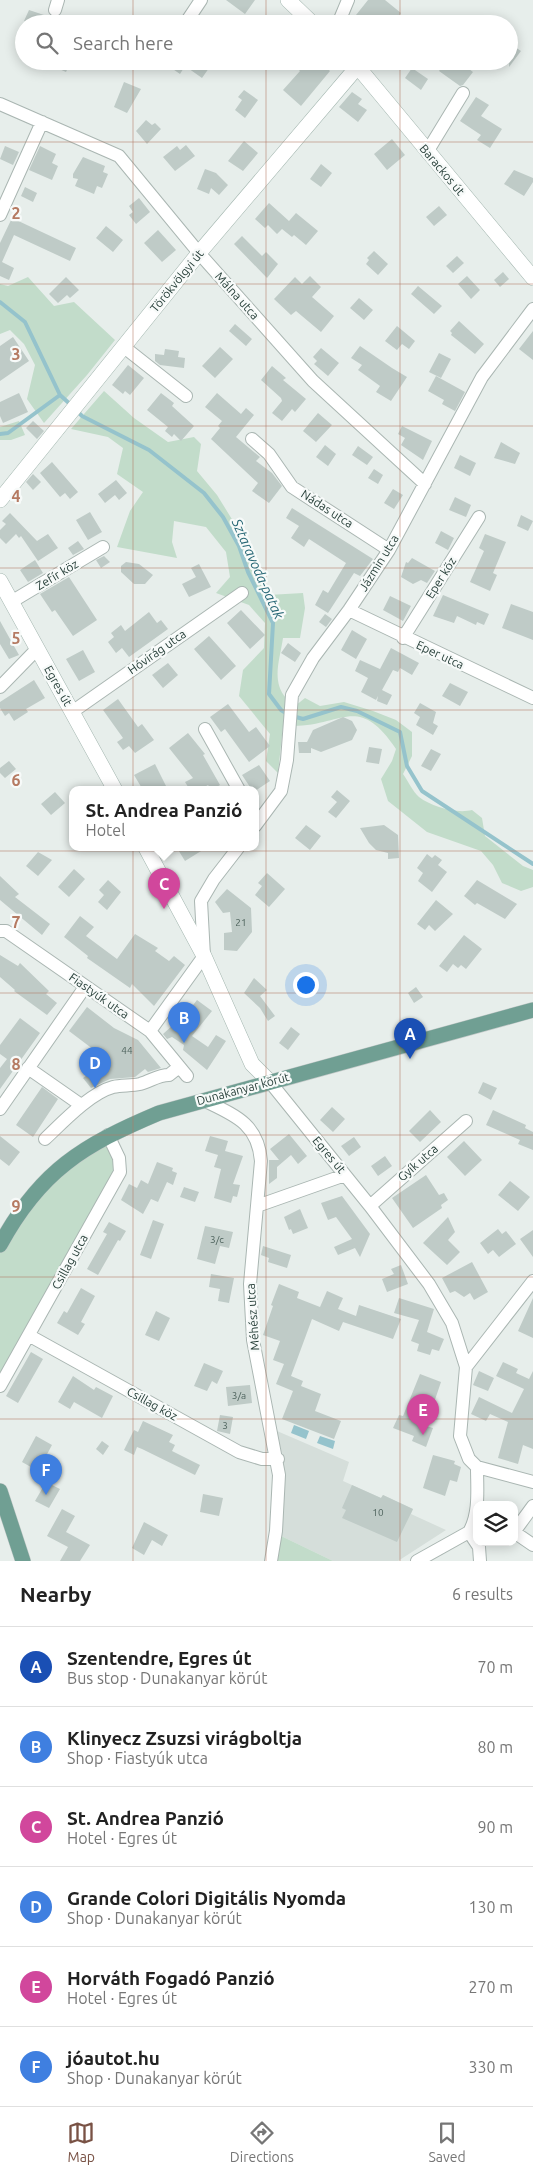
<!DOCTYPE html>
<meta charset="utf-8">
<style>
body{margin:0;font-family:Ubuntu,sans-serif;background:#f2f2f2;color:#222}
.controls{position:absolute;right:15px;bottom:15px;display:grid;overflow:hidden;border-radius:10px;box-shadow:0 2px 12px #0003}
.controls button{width:45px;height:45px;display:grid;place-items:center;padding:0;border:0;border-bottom:1px solid #e0e0e0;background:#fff;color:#222;font:25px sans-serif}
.you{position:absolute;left:305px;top:984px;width:18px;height:18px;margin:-12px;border:4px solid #fff;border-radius:50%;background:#1a73e8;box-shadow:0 0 0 8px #1a73e833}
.badge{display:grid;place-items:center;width:32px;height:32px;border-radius:50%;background:#795245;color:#fff;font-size:16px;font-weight:700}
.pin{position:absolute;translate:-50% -41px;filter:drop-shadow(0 1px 2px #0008)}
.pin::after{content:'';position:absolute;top:26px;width:18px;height:15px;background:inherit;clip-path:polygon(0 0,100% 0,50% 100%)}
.popup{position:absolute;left:69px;top:786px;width:190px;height:65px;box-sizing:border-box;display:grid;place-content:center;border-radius:10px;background:#fff;filter:drop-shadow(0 1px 4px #0005);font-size:16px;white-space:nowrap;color:#767676}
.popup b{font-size:19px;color:#222}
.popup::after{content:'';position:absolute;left:50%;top:100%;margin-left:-10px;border:10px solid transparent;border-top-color:#fff}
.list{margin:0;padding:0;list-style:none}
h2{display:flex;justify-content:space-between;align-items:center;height:65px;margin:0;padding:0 20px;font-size:21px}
h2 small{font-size:16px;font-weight:400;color:#767676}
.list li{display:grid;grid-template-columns:32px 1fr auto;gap:15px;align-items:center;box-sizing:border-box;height:80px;padding:0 20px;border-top:1px solid #e0e0e0}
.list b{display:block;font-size:19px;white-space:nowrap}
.list p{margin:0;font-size:16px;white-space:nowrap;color:#767676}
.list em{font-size:16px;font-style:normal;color:#767676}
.icon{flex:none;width:28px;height:28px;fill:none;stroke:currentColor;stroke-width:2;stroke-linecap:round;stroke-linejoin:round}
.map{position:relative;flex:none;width:533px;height:1561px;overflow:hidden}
.search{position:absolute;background:#fff;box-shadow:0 2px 12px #0003;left:15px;right:15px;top:15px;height:55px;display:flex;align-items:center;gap:12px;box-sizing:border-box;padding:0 18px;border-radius:28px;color:#767676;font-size:19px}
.sheet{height:545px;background:#fff}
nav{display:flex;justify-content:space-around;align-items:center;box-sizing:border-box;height:70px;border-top:1px solid #e0e0e0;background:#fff;font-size:14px;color:#767676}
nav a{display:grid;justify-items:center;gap:2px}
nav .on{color:#795245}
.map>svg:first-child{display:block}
.built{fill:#d5deda}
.green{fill:#c2dcca}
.water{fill:#95c3cc}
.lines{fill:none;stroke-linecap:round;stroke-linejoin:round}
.stream{stroke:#95c3cc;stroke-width:4}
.building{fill:#bfcbc7}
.street-casing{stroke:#aab6b2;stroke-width:14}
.secondary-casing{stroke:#a3b6af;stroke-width:16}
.primary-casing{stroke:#c3c9c8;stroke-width:16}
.street{stroke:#fff;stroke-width:12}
.secondary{stroke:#fff;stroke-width:15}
.primary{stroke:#709f93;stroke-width:15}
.grid{fill:none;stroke:#b57a62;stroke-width:1;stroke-opacity:0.55}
.labels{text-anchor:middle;stroke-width:4.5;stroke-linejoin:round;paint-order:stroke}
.number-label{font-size:10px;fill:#4d625c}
.street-label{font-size:12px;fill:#273f39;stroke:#f7faf9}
.water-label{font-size:14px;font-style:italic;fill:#276775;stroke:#f7faf9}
.grid-label{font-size:16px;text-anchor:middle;font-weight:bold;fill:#b57a62;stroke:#f7faf9;stroke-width:4.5;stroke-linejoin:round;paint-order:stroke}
</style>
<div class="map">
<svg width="533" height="1561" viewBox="0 0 533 1561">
<rect width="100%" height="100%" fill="#e7eeeb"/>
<!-- built -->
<path class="built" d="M277 1431 349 1462 343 1481 381 1498 383 1495 413 1509 411 1514 446 1530 398 1561H333L279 1535 284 1464Z"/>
<!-- green -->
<path class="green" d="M28 277 54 306 74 302 115 340 87 375 44 423 27 399 35 365 24 344 10 330 0 334V284L8 286Z
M104 391 134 418 168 442 194 437 201 444 197 471 217 495 254 555 256 574 268 595 303 593 305 608 300 638H283C280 659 271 681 286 698L278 773 266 761 270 734 239 696 243 670 264 648 265 623 249 605 216 593 230 577 226 552 206 527 174 521 172 542 177 558 117 547 130 511 143 492 117 474 123 448 108 437 71 429Z
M19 421 25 435 11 440H0V427Z
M305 698 320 706 344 702 373 711 396 720 412 732V756L403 774C408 781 413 792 419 797 432 807 457 814 472 810L482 818 485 836 523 866 533 870V887L521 891 502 883 493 865 481 851 427 832 388 801 381 779 392 761 396 749C358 693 343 726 293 726L295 706Z
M108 1135 120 1172 0 1386V1245L35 1192Z
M279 1535 333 1561H275Z"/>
<!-- water -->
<path class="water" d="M294 1425 309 1431 306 1439 291 1433Z
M320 1436 335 1441 333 1449 317 1443Z"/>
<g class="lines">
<!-- stream -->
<path class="stream" d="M0 302 25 322 60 395 71 405
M76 410 82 416 149 450 204 493 223 517 239 546 248 572 273 623 269 694 281 710 289 715 303 719 341 707 357 711 400 732 407 766 422 791 533 864
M0 434 8 433 60 395"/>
</g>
<!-- building -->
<path class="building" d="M226 0H255L245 14Z
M368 0H385L401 13 393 24H367L356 15Z
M29 10 44 15 40 24 24 21Z
M509 43 521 51 509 67Z
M41 61H71L66 72Z
M161 61H214L202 78 185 66 180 74Z
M290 61H320L330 71 301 106 283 90 300 71Z
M446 61H458L473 72 463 85 460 86 439 71Z
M412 68 428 79 421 90 405 78Z
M124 82 141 89 127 113 114 107Z
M244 90 258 100 245 118 235 110 242 100 238 97Z
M352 92 362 99 358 104 367 110 358 122 339 107Z
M476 97 489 105 481 116 502 129 490 148 477 140 481 135 460 121Z
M146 120 152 125 155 123 161 129 147 144 136 131Z
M392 139 405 155 387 170 374 154Z
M244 141 258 153 243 171 228 161Z
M186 145 195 156 175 171 163 157 177 146 180 150Z
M5 146 19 152 13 165 0 159Z
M40 146 56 154 52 163 58 166 52 180 29 170Z
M83 157 105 166 103 172 108 174 102 188 97 186 94 194 75 186 78 179 73 178V174Z
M321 164 332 173 321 187 310 179Z
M205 169 216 173 228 185 219 195 211 188 209 194 197 189Z
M514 170 533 178V182L524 196 504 184Z
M25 187 37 193 33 202 21 196Z
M139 198 150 212 136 224 129 215 133 212 129 206Z
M269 203 289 221 296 213 318 231 306 245 294 235 292 237 282 229 277 234 268 225 265 228 255 219Z
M439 206 447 215 434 226 426 217Z
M12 218 76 248 70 261 14 235 2 262 14 268 9 280 0 276V243Z
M106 226 123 240 113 252 96 238Z
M158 230 176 250 162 262 144 243Z
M242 236 262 256 266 252 278 264 267 278 234 244Z
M374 251 388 264 378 275 366 264 369 260 367 258Z
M457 256 464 263 453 273 446 266Z
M503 272 509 279 500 287 494 280Z
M310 276 321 287 312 297 334 316 321 332 296 311 291 315 274 299 295 277 302 284Z
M467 276 480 290 471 299 458 284Z
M66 277 79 290 70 298 67 295 58 303 49 294Z
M418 286 442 306 434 314 411 294Z
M359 298 373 310 364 320 350 308Z
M459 321 484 344 475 354 451 335 452 333 450 331Z
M235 324 252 339 246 346 229 331Z
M397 326 415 341 409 349 402 344 397 350 385 341Z
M533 331V360L519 349Z
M13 337 29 361 0 381V346Z
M360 346 392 368 407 377 391 401 376 392 380 386 358 370 362 365 351 358Z
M220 347 233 359 215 378 202 366Z
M321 348 339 363 328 376 314 364 317 361 313 357Z
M165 349 179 351 178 357 185 358 184 368 160 365 155 361V354L164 355Z
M439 353 451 359 441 378 429 372Z
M128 365 144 378 130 395 125 391 123 394 112 385Z
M272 366 286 378 283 380 306 399 295 412 292 409 282 421 272 413 282 401 281 398 261 380Z
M436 376 465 392 455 411 442 404 444 400 428 391Z
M19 393 28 412 3 423 0 416V402Z
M161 393 174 403 172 406 194 426 181 441 174 434 172 437 165 431 168 427 147 410Z
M217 393 241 414 246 408 254 415 236 437 260 457 256 461 272 473 282 486 269 503 252 491 258 483 211 439 220 428 218 426 222 421 205 407Z
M318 413 332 425 316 442 303 431Z
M33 421 44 431 37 439 26 428Z
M402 426 432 441 423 460 401 445 405 438 398 434Z
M501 442 520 453 515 464 494 458Z
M325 445 336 454 328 466 316 457Z
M358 446 373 457 367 465 352 455Z
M460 455 476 463 470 476 454 468Z
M52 462 78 492 70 499 65 493 60 497 40 473Z
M374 469 383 475 378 484 368 478Z
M33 474 41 482 33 490 26 482Z
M116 480 127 493 119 500 115 495 105 503 98 494Z
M393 489 403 495 394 509 384 503Z
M455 497 471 505 466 517 449 510Z
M292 508 373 559 360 576 354 573 328 613 315 605 323 590 328 593 346 563 309 539 304 547 291 538 299 526 286 518Z
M90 512 102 532 88 540 76 520Z
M10 513 37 541 48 534 58 548 38 561 21 536 19 538 16 534 6 544 0 538V530L6 524 2 521Z
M521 515 533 521 528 531 517 526Z
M441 531 454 538 448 550 435 543Z
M485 534 506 542 493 573 497 575 490 591 470 582 484 551 479 548Z
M78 541 84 549 73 555 68 548Z
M104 556 110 562 101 568 96 560Z
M412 558 435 571 427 583 421 580 413 584 401 577 406 562 408 563Z
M35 560 43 573 28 582 20 570Z
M126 562 139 564 153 575 145 584H134L121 572V566Z
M199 564 211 587 189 597 182 584 196 577 191 568Z
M69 577 97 620 73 636 55 610 52 612 40 594Z
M443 595 489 614 484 625 477 622 476 625 457 616 454 623 433 616Z
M390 596 411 606 403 621 383 610Z
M511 604 533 612V640L502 628Z
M241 610 265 635 250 649 227 623Z
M149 612 157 623 161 620 168 629 129 657 122 648 116 653 108 642 114 637 111 633 121 625 125 631Z
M325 614 332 619 326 627 319 622Z
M0 621 19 655 9 659 0 644Z
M352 630 367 639 356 659 341 650Z
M209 636 236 666 221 680 194 649Z
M288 643 301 653 295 662 281 653Z
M391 648 419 663 412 675 400 668 398 672 393 670 382 690 392 695 387 705 377 701 378 696 376 700 361 692 368 678 355 671 360 660 380 669Z
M83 650 95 672 79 681 66 659Z
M168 663 178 675 163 688 152 675Z
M34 680 45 698 26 709 28 712 14 721 9 713 5 716 0 708V702Z
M450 683 468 692 460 706 442 696Z
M118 699 138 727 142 724 154 740 135 753 129 746 123 750 117 742 123 738 103 710Z
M420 703 436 712 433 723 438 726 433 735 416 725 420 717 414 713Z
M228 704 249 732 256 727 270 746 249 762 225 729 221 732 210 717Z
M343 717 352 721 357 730 352 740 321 752 311 748V753H299L298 742H307L313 730Z
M188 733 205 754 203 755 220 785 212 790 208 785 199 790H190L185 782 193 778 169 748Z
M369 747 382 749 379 764 366 762Z
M431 749 441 754 431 771 421 766Z
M9 761 16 769 5 778 0 773V768Z
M155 764 168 790H143L134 775Z
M259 765 270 781 255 791 252 790 242 775Z
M337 790 350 801 336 818 328 812 337 802 331 797Z
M55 792 65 803 51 815 41 804Z
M306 825 321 836 310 850 295 838Z
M384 825 398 835 399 858 388 859V853L376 850 369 843 360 828Z
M177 848H206L185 861Z
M38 852 52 860 38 876 26 866Z
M427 854 432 858 435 855 442 860 438 865 447 872 432 892 418 881 423 873 417 868Z
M74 869 85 879 69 897 58 887Z
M267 873 285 889 269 907 255 895 262 886 258 883Z
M0 876 19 894 15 897 50 924 42 935 0 900Z
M108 880 121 892 107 910 98 902 104 895 99 890Z
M477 880 517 904 505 919 477 903 475 905 464 896Z
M227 889 251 908 252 932 237 951 224 950V933L232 932 230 912 223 913 215 902Z
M436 900 453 914 435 931 429 925 425 930 417 924Z
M80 916 94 927 86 936 117 959 135 934 158 948 155 951 169 961 174 956 185 965 154 1006 132 984 130 988 87 958 88 956 64 937Z
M464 935 482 949 466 969 461 965 458 968 453 964 447 972 439 966Z
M0 955 18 966 20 963 49 991 46 994 57 1003 47 1015 14 991 15 990 0 977Z
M254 978 267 990 260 996 275 1016 268 1021 260 1008 244 993Z
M416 987 423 997 414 1003 408 993Z
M197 1000 212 1011 192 1036 208 1047 216 1035 226 1041 207 1070 183 1050 184 1045 172 1037 167 1039 163 1034 173 1025 176 1027Z
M87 1007 114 1028 138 1040 161 1068 148 1072 145 1069 135 1077 110 1079 91 1088 83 1078 102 1065 99 1060 102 1056 69 1031Z
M20 1018 40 1033 0 1089V1068L7 1059 0 1054V1045Z
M291 1027 300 1034 288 1050 279 1043Z
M483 1082 497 1088 491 1100 478 1093Z
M42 1087 58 1099 33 1137 16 1125Z
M332 1107 345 1119 333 1132 320 1120Z
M430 1110 441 1122 420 1142 409 1131Z
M493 1110 526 1125 525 1128 533 1132V1150L518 1144 520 1140 486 1125Z
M289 1134 307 1156 298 1164 291 1155 277 1167V1178L269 1184V1160H279L270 1149Z
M0 1136 20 1152 9 1166 0 1159Z
M210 1136 228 1141 225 1151 243 1156 233 1184 240 1185 237 1197 233 1196 231 1203 214 1198 221 1169 214 1167 218 1155 205 1151Z
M354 1137 361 1147 349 1156 341 1146Z
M464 1141 482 1160 465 1176 447 1157Z
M385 1156 392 1166 378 1176 371 1166Z
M157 1162 173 1168 172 1171 177 1173 173 1185 167 1182 158 1202 151 1199 143 1214 121 1200 129 1184 137 1188 141 1180 148 1184Z
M426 1175 439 1195 444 1193 448 1200 441 1205 442 1208 413 1228 392 1198Z
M510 1181 530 1197 518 1211 498 1195Z
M184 1187 199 1192 195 1202 180 1197Z
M342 1196 370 1234 360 1257 355 1248 338 1255 334 1247 352 1239 336 1217 328 1220 321 1203Z
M300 1209 308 1228 293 1234 291 1229 289 1230 284 1217Z
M448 1217 455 1232 448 1240 460 1252 447 1265 423 1243Z
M153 1220 164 1224 151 1259 140 1255Z
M109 1222 126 1231 120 1241 118 1240 98 1275 87 1269 107 1234 103 1232Z
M205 1226 233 1232 229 1248 220 1246 215 1264 197 1259Z
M498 1229 502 1234 506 1231 516 1244 499 1257 493 1250 488 1254 480 1243Z
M533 1230V1257L520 1239Z
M263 1246 291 1255 287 1268 268 1262 269 1258 261 1255Z
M472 1262 488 1292 474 1300 470 1293 464 1297 455 1291 450 1293 442 1278Z
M401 1265 408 1284 387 1292 382 1279 394 1274 391 1269Z
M211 1274 234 1278 229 1303 218 1301 220 1289 209 1287Z
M279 1284 299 1292 297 1298 320 1307 327 1291 343 1298 338 1309 356 1316 359 1305 401 1319 393 1339 343 1322 339 1331 312 1319 291 1376 303 1381 301 1386 321 1394 315 1411 341 1421 334 1439 282 1419 293 1391 276 1384 284 1364 273 1360 280 1341 263 1335 273 1306 271 1305Z
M81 1288 95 1296 81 1322 85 1324 78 1335 57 1323 64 1311 67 1313Z
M399 1298 434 1309 427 1332 444 1339 439 1351 432 1349 430 1355 417 1351 419 1344 411 1341 419 1320 394 1313Z
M533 1298V1338L518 1331Z
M156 1311 170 1318 159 1341 145 1335Z
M31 1352 43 1359 18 1403 6 1396Z
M503 1362 518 1369 516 1373 529 1379 533 1371V1449L523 1445 518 1464 498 1458 508 1422 490 1414 486 1421 471 1414 479 1397 512 1413 524 1389 496 1376Z
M204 1363 223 1371 217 1384 212 1381 207 1391 194 1386Z
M479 1371 494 1378 488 1391 473 1385Z
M420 1374 441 1382 426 1426 433 1428 426 1447 412 1441 414 1436 393 1428 399 1415 403 1416Z
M73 1376 94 1390 96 1387 113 1396 102 1418 74 1402 70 1409 58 1402Z
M250 1385 252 1403 228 1406 226 1387Z
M220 1415 233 1417 230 1434 217 1431Z
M143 1421 173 1435 169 1442 175 1445 172 1451 200 1465 195 1475 142 1449 137 1447 134 1455 124 1450 134 1430 138 1432Z
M36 1436 52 1445 38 1471 22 1462Z
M102 1441 109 1446 103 1455 96 1449Z
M433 1455 455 1461 454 1464 461 1467 457 1482 450 1480 445 1496 423 1488Z
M46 1482 60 1489 49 1508 35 1501Z
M352 1485 381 1498 383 1495 413 1509 397 1542 342 1518 346 1510 342 1508Z
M203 1494 223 1498 219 1516 200 1512Z
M62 1509 75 1516 66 1532 90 1545 80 1561H60L68 1547 47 1536Z
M144 1522 168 1535 162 1546 152 1540 144 1555 132 1548Z"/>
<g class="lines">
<!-- street casing -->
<g class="street-casing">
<path id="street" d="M55 10 58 0
M185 24 201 0
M338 24 348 0
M0 104 119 156 199 253 313 381 425 484
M427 152 463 93
M0 215 42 122
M124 347 186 396
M252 439 269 454 292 487 389 550
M11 602 103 547
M349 610 533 698
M403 638 479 517
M0 687 37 649
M72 712 242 593
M205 729 239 790
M255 826 281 791 287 760 292 695 313 658 349 610 389 550 482 377 533 309
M0 931H6L150 1031 187 1076
M150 1031 204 956 201 901 214 879 238 848
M28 1068 81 1105
M270 1082 370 1206 429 1284 452 1323 466 1367 460 1436 469 1459 477 1467 533 1482
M203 1100C234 1115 258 1123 261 1161L250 1284 253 1340 279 1475 276 1531 271 1561
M0 1109 85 987
M45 1139C62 1123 90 1093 113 1087 122 1085 131 1086 140 1084 151 1081 158 1075 169 1075L179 1067
M257 1206 345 1175
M370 1206 466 1121
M30 1336 239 1452 262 1459H278
M466 1367 533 1281
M0 1386 120 1172 119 1158 108 1135
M477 1467C477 1489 480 1513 469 1532L479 1547
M514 1532 533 1506
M514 1532 533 1545
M479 1547 480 1561
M417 1561 469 1532"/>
</g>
<!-- secondary casing -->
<g class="secondary-casing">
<path id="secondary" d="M288 0 313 24
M353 61 533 278
M0 500 199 253 358 66
M0 581 115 790
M146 848 204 956 252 1064 270 1082"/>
</g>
<!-- primary casing -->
<g class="primary-casing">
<path id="primary" d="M0 1245C40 1171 83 1145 159 1113L533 1010
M0 1491 23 1561"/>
</g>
<!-- street -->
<use href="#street" class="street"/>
<!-- secondary -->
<use href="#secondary" class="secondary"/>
<!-- primary -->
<use href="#primary" class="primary"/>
</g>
<!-- grid -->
<path class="grid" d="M133 0V24M266 0V24M400 0V24M133 61V1561M266 61V1561M400 61V1561M0 142H533M0 284H533M0 426H533M0 568H533M0 710H533M0 851H533M0 993H533M0 1135H533M0 1277H533M0 1419H533"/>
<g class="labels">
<!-- number labels -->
<g class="number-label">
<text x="241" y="926">21</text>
<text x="127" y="1054">44</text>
<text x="217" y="1243">3/c</text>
<text x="239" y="1399">3/a</text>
<text x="225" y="1429">3</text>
<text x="378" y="1516">10</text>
</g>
<!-- street labels -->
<g class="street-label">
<text transform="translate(442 170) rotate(50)" y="4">Barackos út</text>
<text transform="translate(177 281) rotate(-51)" y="4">Törökvölgyi út</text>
<text transform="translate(237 296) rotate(48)" y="4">Málna utca</text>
<text transform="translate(327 509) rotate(33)" y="4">Nádas utca</text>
<text transform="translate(379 563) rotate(-58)" y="4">Jázmin utca</text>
<text transform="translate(57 575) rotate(-31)" y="4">Zefír köz</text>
<text transform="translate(441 578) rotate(-58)" y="4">Eper köz</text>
<text transform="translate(157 652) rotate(-35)" y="4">Hóvirág utca</text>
<text transform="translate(440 655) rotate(25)" y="4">Eper utca</text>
<text transform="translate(58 686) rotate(61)" y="4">Egres út</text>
<text transform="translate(99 996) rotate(35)" y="4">Fiastyúk utca</text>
<text transform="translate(243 1089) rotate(-15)" y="4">Dunakanyar körút</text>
<text transform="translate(329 1155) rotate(50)" y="4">Egres út</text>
<text transform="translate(418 1163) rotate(-41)" y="4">Gyík utca</text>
<text transform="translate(70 1262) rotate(-61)" y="4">Csillag utca</text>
<text transform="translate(253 1317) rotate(-94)" y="4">Méhész utca</text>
<text transform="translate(152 1404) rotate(29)" y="4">Csillag köz</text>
</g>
<!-- water labels -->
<g class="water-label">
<text transform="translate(258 569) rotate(66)" y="5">Sztaravoda-patak</text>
</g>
</g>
<g class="grid-label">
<text x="16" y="219">2</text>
<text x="16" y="360">3</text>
<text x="16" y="502">4</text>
<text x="16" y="644">5</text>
<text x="16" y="786">6</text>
<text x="16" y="928">7</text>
<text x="16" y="1070">8</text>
<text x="16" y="1212">9</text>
</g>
</svg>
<div class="controls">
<button><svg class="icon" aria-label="layers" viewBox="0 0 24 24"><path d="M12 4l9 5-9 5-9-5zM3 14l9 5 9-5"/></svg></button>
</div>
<div class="you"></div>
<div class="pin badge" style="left:410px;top:1059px;background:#1a4fb4">A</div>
<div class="pin badge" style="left:184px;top:1043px;background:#3f7fe0">B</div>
<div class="pin badge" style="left:164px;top:909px;background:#d1479c">C</div>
<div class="popup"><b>St. Andrea Panzió</b>Hotel</div>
<div class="pin badge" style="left:95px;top:1088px;background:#3f7fe0">D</div>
<div class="pin badge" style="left:423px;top:1435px;background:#d1479c">E</div>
<div class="pin badge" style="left:46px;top:1495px;background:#3f7fe0">F</div>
<div class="search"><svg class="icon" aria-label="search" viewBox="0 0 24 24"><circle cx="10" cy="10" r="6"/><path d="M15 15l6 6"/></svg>Search here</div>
</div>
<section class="sheet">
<h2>Nearby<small>6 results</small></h2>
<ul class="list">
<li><span class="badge" style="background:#1a4fb4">A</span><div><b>Szentendre, Egres út</b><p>Bus stop · Dunakanyar körút</p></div><em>70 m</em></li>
<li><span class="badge" style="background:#3f7fe0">B</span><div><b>Klinyecz Zsuzsi virágboltja</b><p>Shop · Fiastyúk utca</p></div><em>80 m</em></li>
<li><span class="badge" style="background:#d1479c">C</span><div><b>St. Andrea Panzió</b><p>Hotel · Egres út</p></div><em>90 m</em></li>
<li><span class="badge" style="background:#3f7fe0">D</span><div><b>Grande Colori Digitális Nyomda</b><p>Shop · Dunakanyar körút</p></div><em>130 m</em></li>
<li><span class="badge" style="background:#d1479c">E</span><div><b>Horváth Fogadó Panzió</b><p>Hotel · Egres út</p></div><em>270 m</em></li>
<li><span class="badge" style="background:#3f7fe0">F</span><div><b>jóautot.hu</b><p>Shop · Dunakanyar körút</p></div><em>330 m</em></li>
</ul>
</section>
<nav>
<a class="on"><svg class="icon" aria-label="map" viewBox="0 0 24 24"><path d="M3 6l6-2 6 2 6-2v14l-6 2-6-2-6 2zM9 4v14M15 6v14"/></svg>Map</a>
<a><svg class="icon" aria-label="directions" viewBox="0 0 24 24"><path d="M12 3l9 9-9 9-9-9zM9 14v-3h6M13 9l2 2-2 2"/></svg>Directions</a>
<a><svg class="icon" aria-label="saved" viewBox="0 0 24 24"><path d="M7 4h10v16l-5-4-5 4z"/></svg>Saved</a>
</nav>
